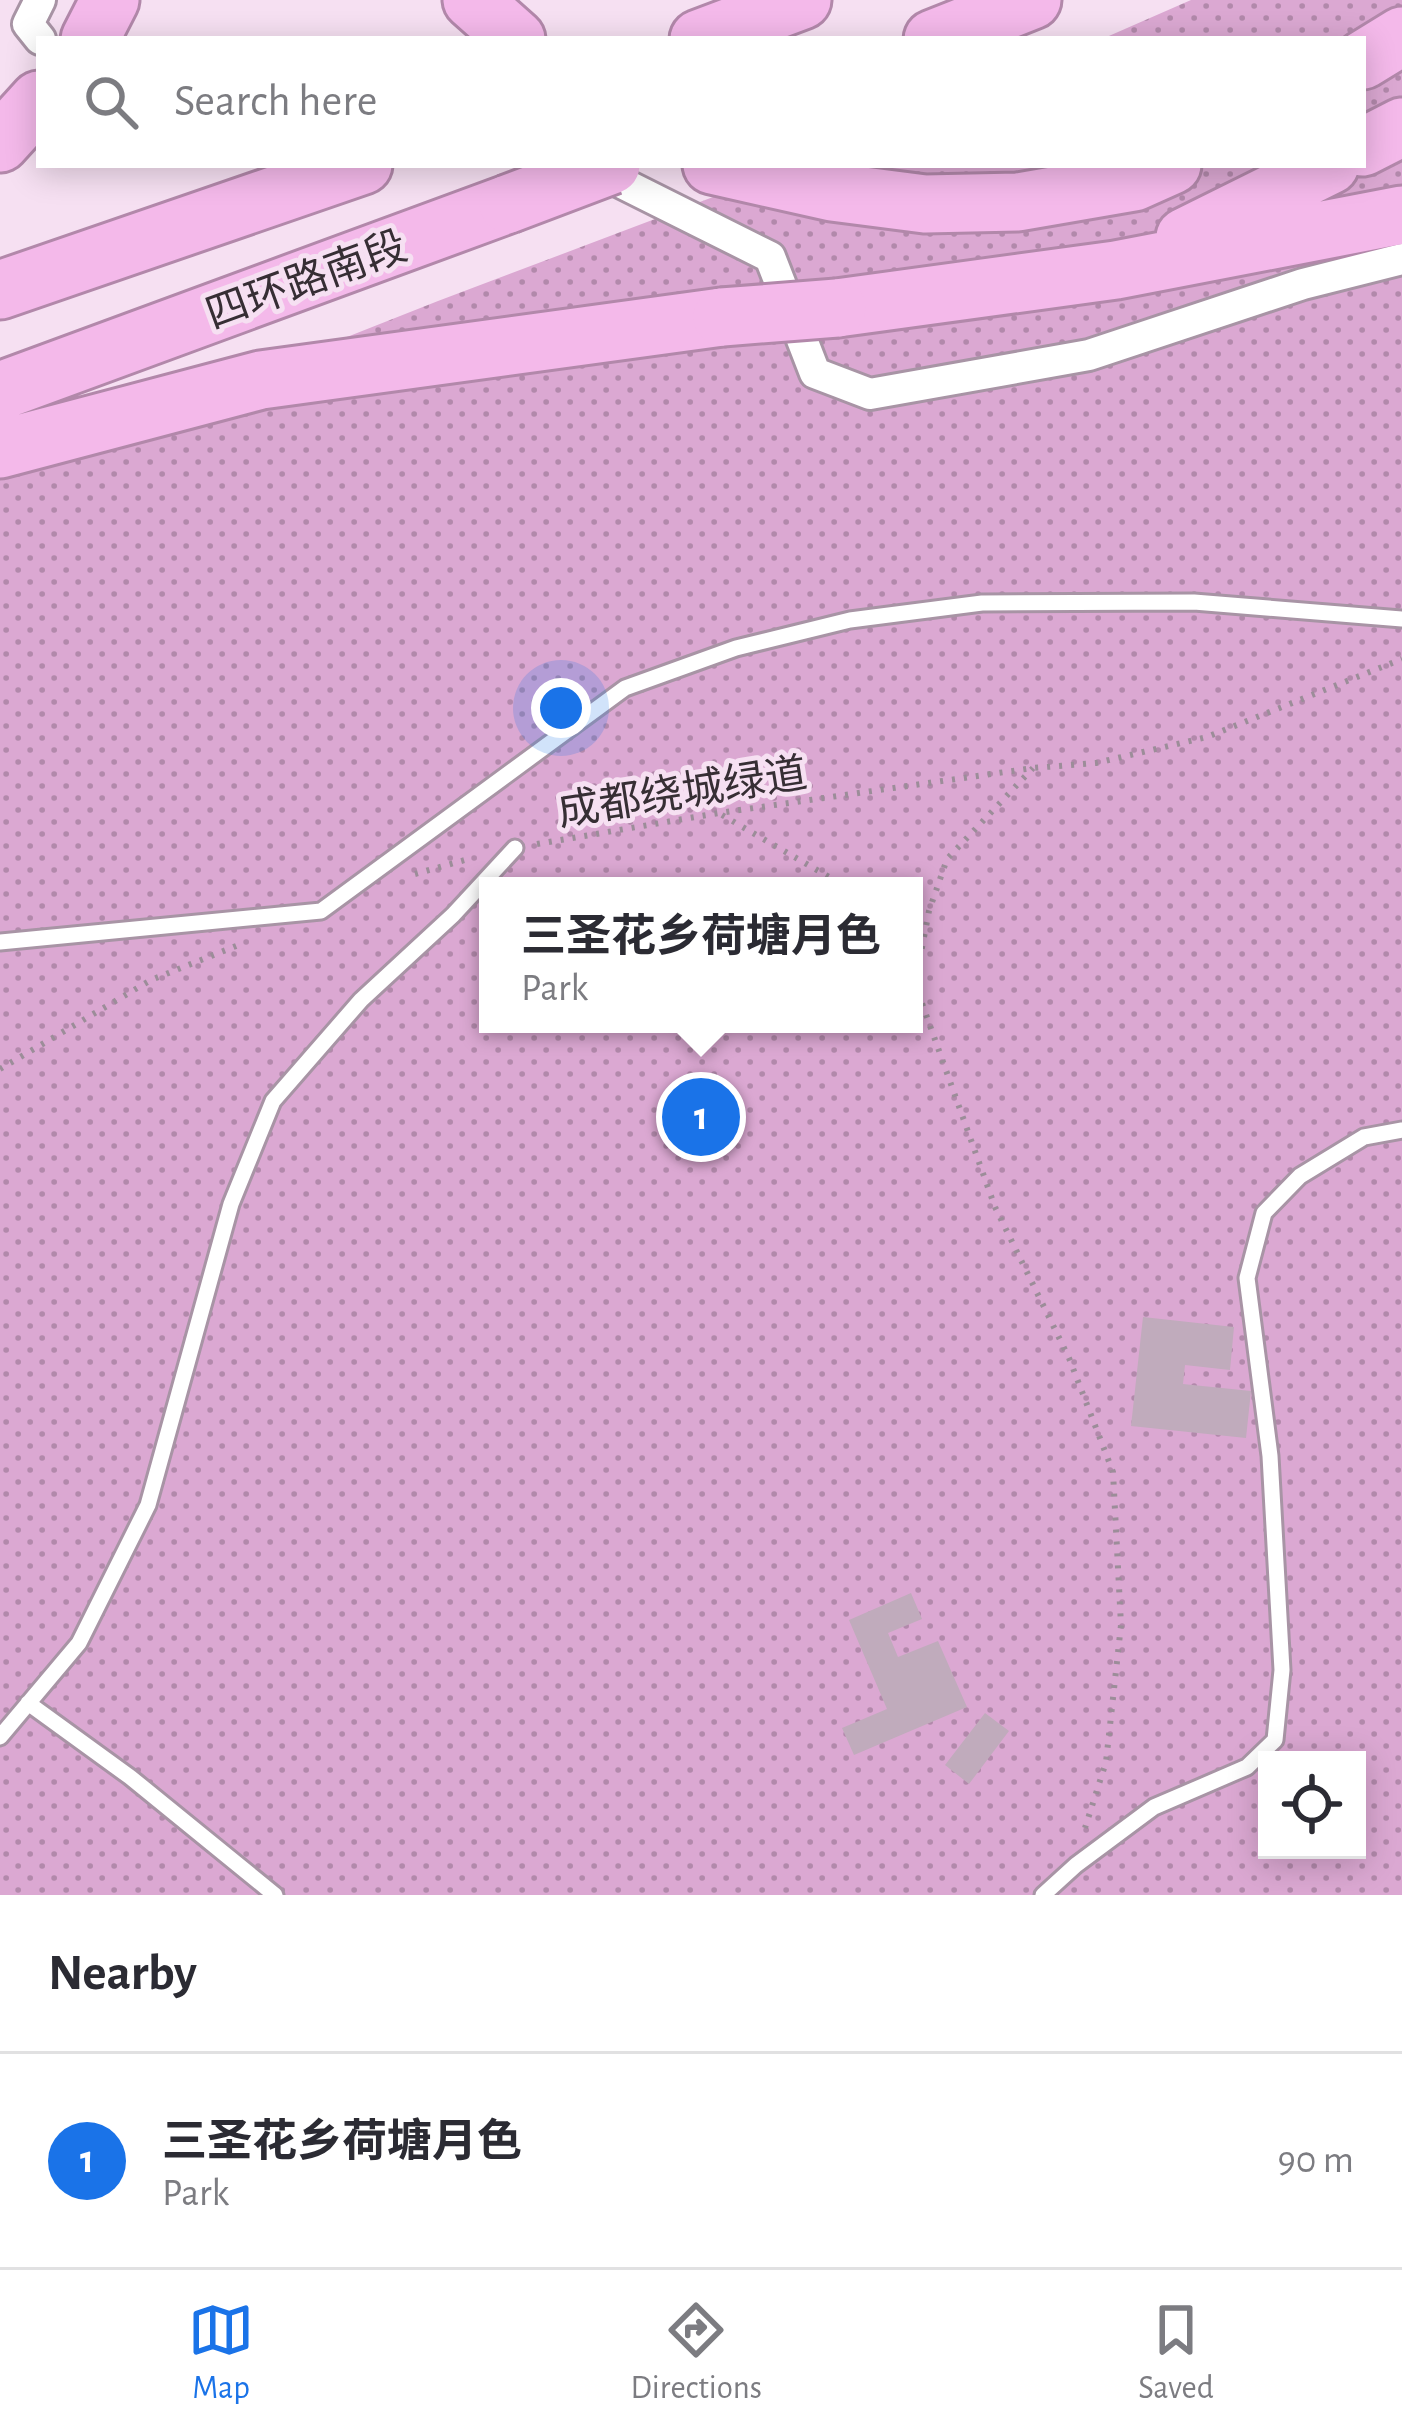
<!DOCTYPE html>
<meta charset="utf-8">
<style>
body{margin:0;font-family:"Alegreya Sans","Noto Sans SC",sans-serif;background:#f2f2f3;color:#2b2b33}
.controls{position:absolute;right:36px;bottom:36px;display:grid;overflow:hidden;border-radius:0px;box-shadow:0 6px 30px #0003}
.controls button{width:108px;height:108px;display:grid;place-items:center;padding:0;border:0;border-bottom:3px solid #e1e1e2;background:#fff;color:#2b2b33;font:60px sans-serif}
.you{position:absolute;left:561px;top:708px;width:42px;height:42px;margin:-30px;border:9px solid #fff;border-radius:50%;background:#1a73e8;box-shadow:0 0 0 18px #1a73e833}
.badge{display:grid;place-items:center;width:78px;height:78px;border-radius:50%;background:#1a73e8;color:#fff;font-size:39px;font-weight:700}
.pin{position:absolute;translate:-50% -50%;border:6px solid #fff;box-shadow:0 3px 12px #0006}
.popup{position:absolute;left:479px;top:877px;width:444px;height:156px;box-sizing:border-box;display:grid;place-content:center;border-radius:0px;background:#fff;filter:drop-shadow(0 3px 9px #0005);font-size:39px;white-space:nowrap;color:#7c7c81}
.popup b{font-size:45px;color:#2b2b33}
.popup::after{content:'';position:absolute;left:50%;top:100%;margin-left:-24px;border:24px solid transparent;border-top-color:#fff}
.list{margin:0;padding:0;list-style:none}
h2{display:flex;justify-content:space-between;align-items:center;height:156px;margin:0;padding:0 48px;font-size:51px}
h2 small{font-size:39px;font-weight:400;color:#7c7c81}
.list li{display:grid;grid-template-columns:78px 1fr auto;gap:36px;align-items:center;box-sizing:border-box;height:216px;padding:0 48px;border-top:3px solid #e1e1e2}
.list b{display:block;font-size:45px;white-space:nowrap}
.list p{margin:0;font-size:39px;white-space:nowrap;color:#7c7c81}
.list em{font-size:39px;font-style:normal;color:#7c7c81}
.icon{flex:none;width:66px;height:66px;fill:none;stroke:currentColor;stroke-width:2;stroke-linecap:round;stroke-linejoin:round}
.map{position:relative;flex:none;width:1402px;height:1895px;overflow:hidden}
.search{position:absolute;background:#fff;box-shadow:0 6px 30px #0003;left:36px;right:36px;top:36px;height:132px;display:flex;align-items:center;gap:30px;box-sizing:border-box;padding:0 42px;border-radius:0px;color:#7c7c81;font-size:45px}
.sheet{height:372px;background:#fff}
nav{display:flex;justify-content:space-around;align-items:center;box-sizing:border-box;height:168px;border-top:3px solid #e1e1e2;background:#fff;font-size:33px;color:#7c7c81}
nav a{display:grid;justify-items:center;gap:6px}
nav .on{color:#1a73e8}
.map>svg:first-child{display:block}
.park{fill:url(#park-dots);fill-rule:evenodd}
.building{fill:#c0abbc}
.lines{fill:none;stroke-linecap:round;stroke-linejoin:round}
.service-casing{stroke:#a894a5;stroke-width:21}
.minor-casing{stroke:#a894a5;stroke-width:36}
.motorway-casing{stroke:#b288aa;stroke-width:63}
.path{stroke:#9c8d99;stroke-width:6;stroke-dasharray:3 9;stroke-linecap:butt}
.service{stroke:#fff;stroke-width:15}
.minor{stroke:#fff;stroke-width:30}
.motorway{stroke:#f4b9ea;stroke-width:57}
.motorway-bridge-casing{stroke:#b288aa;stroke-width:63;stroke-linecap:butt}
.motorway-bridge{stroke:#f4b9ea;stroke-width:57}
.labels{text-anchor:middle;stroke-width:10;stroke-linejoin:round;paint-order:stroke}
.street-label{font-size:42px;fill:#362e34;stroke:#f6e0f2}
</style>
<div class="map">
<svg width="1402" height="1895" viewBox="0 0 1402 1895">
<defs>
<pattern id="park-dots" width="8" height="8" patternUnits="userSpaceOnUse" patternTransform="scale(3)"><rect width="8" height="8" fill="#dba8d2"/><path d="M2 2h.1M6 6h.1" fill="none" stroke="#b289ab" stroke-width="1.8" stroke-linecap="round"/></pattern>
</defs>
<rect width="100%" height="100%" fill="#f6e0f2"/>
<!-- park -->
<path class="park" d="M1191 0H1402V1895H0V474L438 301 798 165H1363V39H1102ZM488 886H914V1024H488ZM1267 1760H1357V1850H1267Z"/>
<!-- building -->
<path class="building" d="M1143 1317 1234 1327 1230 1370 1185 1365 1183 1384 1251 1391 1246 1438 1131 1426Z
M911 1593 922 1619 888 1633 898 1657 938 1641 967 1707 854 1755 842 1728 887 1709 849 1620Z
M985 1713 1009 1731 969 1784 945 1765Z"/>
<g class="lines">
<!-- service casing -->
<g class="service-casing">
<path id="service" d="M0 942 321 911 625 688 736 648 850 620 982 603 1194 602 1402 619
M28 1703 130 1777 275 1895
M0 1737 79 1643 148 1505 231 1204 273 1101 361 1000 453 915 515 848
M1043 1895 1076 1865 1154 1807 1247 1767 1275 1740 1282 1670 1270 1456 1247 1278 1264 1213 1300 1176 1364 1137 1402 1130"/>
</g>
<!-- minor casing -->
<g class="minor-casing">
<path id="minor" d="M40 0 28 24 40 39
M594 169 770 257 815 373 870 394 1089 355 1303 284 1402 259"/>
</g>
<!-- motorway casing -->
<g class="motorway-casing">
<path id="motorway" d="M472 0 516 39
M90 39 110 0
M699 39 802 0
M933 39 1032 0
M1363 60 1402 36
M0 143 39 100
M1363 147 1402 127
M712 165 832 192 925 204 1018 202 1134 182 1172 165
M1185 237 1330 165
M0 290 363 165
M837 308 1116 270 1402 215
M0 391 508 204
M0 449 261 380 722 317"/>
</g>
<!-- path -->
<path class="path" d="M722 815 829 877 838 886
M537 844 719 813 1033 768 1096 763 1207 737 1402 659
M415 874 472 858
M914 981 995 1207 1069 1358 1113 1472 1121 1625 1106 1762 1085 1828
M915 984 929 911 947 859 1033 768
M0 1069 151 980 241 944"/>
<!-- service -->
<use href="#service" class="service"/>
<!-- minor -->
<use href="#minor" class="minor"/>
<!-- motorway -->
<use href="#motorway" class="motorway"/>
<!-- motorway-bridge casing -->
<g class="motorway-bridge-casing">
<path id="motorway-bridge" d="M508 204 611 165
M722 317 837 308"/>
</g>
<!-- motorway-bridge -->
<use href="#motorway-bridge" class="motorway-bridge"/>
</g>
<g class="labels">
<!-- street labels -->
<g class="street-label">
<text transform="translate(306 279) rotate(-20)" y="15">四环路南段</text>
<text transform="translate(682 791) rotate(-9)" y="15">成都绕城绿道</text>
</g>
</g>
</svg>
<div class="controls">
<button><svg class="icon" aria-label="locate" viewBox="0 0 24 24"><circle cx="12" cy="12" r="6"/><path d="M12 2v4M12 18v4M2 12h4M18 12h4"/></svg></button>
</div>
<div class="you"></div>
<div class="pin badge" style="left:701px;top:1117px">1</div>
<div class="popup"><b>三圣花乡荷塘月色</b>Park</div>
<div class="search"><svg class="icon" aria-label="search" viewBox="0 0 24 24"><circle cx="10" cy="10" r="6"/><path d="M15 15l6 6"/></svg>Search here</div>
</div>
<section class="sheet">
<h2>Nearby<small></small></h2>
<ul class="list">
<li><span class="badge">1</span><div><b>三圣花乡荷塘月色</b><p>Park</p></div><em>90 m</em></li>
</ul>
</section>
<nav>
<a class="on"><svg class="icon" aria-label="map" viewBox="0 0 24 24"><path d="M3 6l6-2 6 2 6-2v14l-6 2-6-2-6 2zM9 4v14M15 6v14"/></svg>Map</a>
<a><svg class="icon" aria-label="directions" viewBox="0 0 24 24"><path d="M12 3l9 9-9 9-9-9zM9 14v-3h6M13 9l2 2-2 2"/></svg>Directions</a>
<a><svg class="icon" aria-label="saved" viewBox="0 0 24 24"><path d="M7 4h10v16l-5-4-5 4z"/></svg>Saved</a>
</nav>
